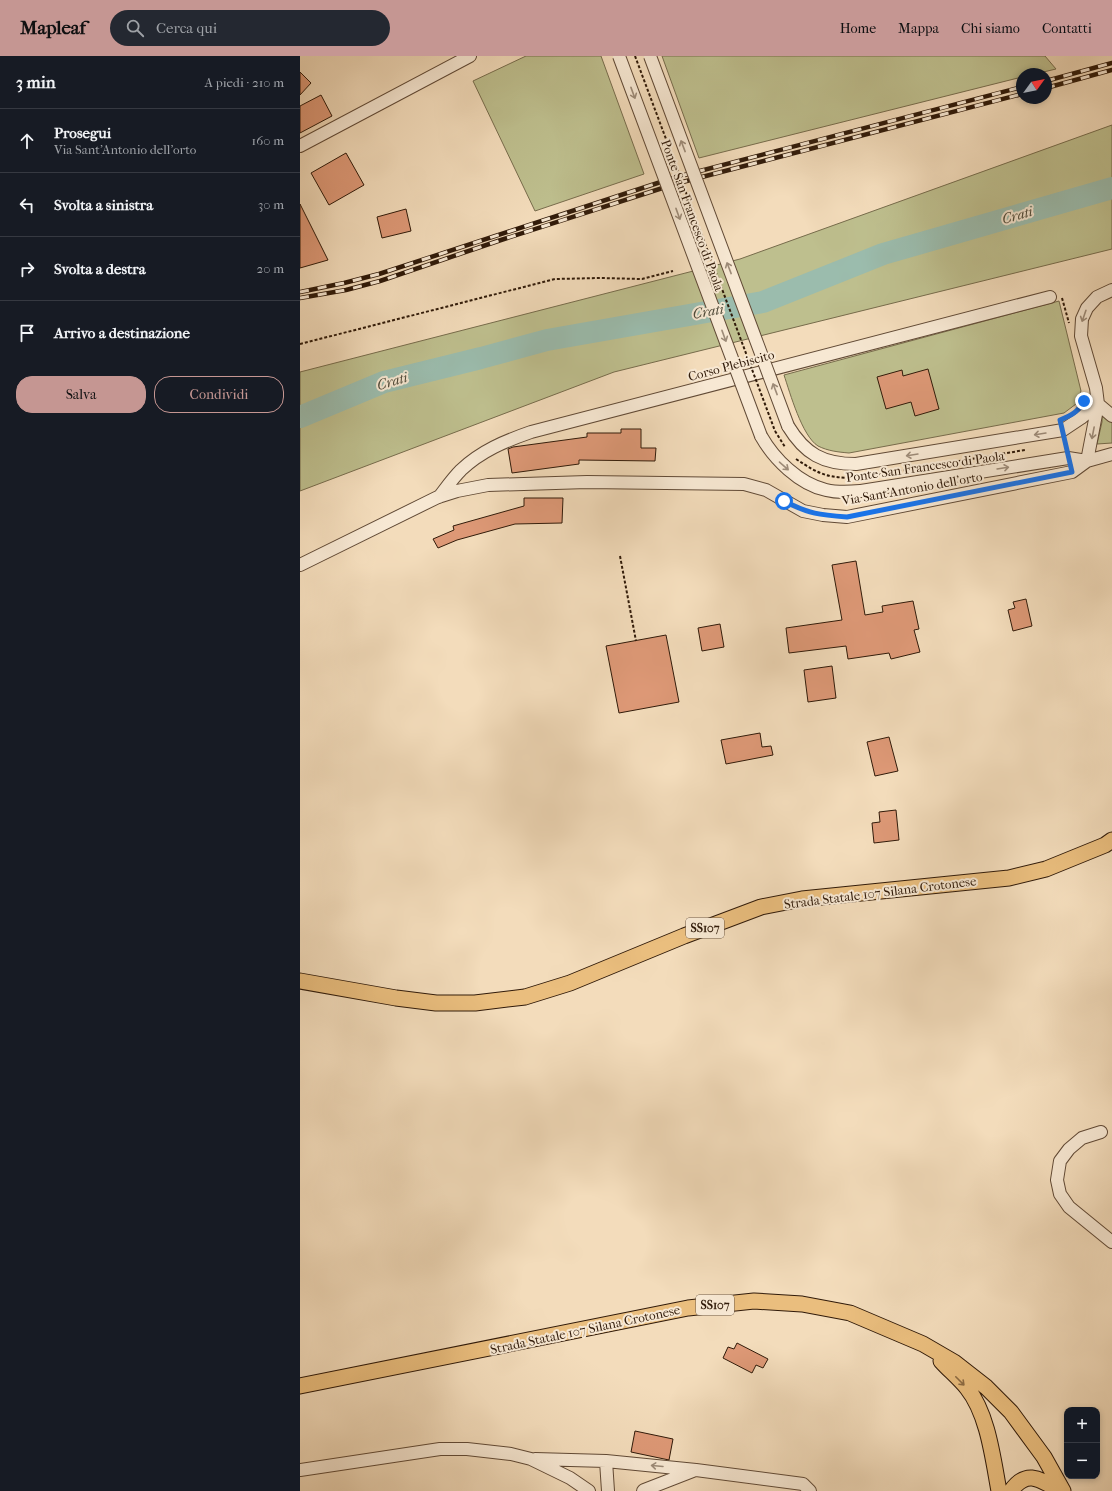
<!DOCTYPE html>
<html lang="it">
<meta charset="utf-8">
<style>
body{margin:0;font-family:"IM FELL French Canon",serif;background:#242831;color:#f1f3f6}
.controls{position:absolute;right:12px;bottom:12px;display:grid;overflow:hidden;border-radius:8px;box-shadow:0 2px 6px #0003}
.controls button{width:36px;height:36px;display:grid;place-items:center;padding:0;border:0;border-bottom:1px solid #363941;background:#171b24;color:#f1f3f6;font:20px sans-serif}
.compass{position:absolute;left:716px;top:12px;width:36px;height:36px;border-radius:50%;background:#171b24;box-shadow:0 2px 6px #0003;rotate:57deg}
.stop{position:absolute;width:12px;height:12px;margin:-9px;border:3px solid #1a73e8;border-radius:50%;background:#fff}
.stop.end{background:#1a73e8;border-color:#fff;box-shadow:0 1px 4px #0008}
.list{margin:0;padding:0;list-style:none}
h2{display:flex;justify-content:space-between;align-items:center;height:52px;margin:0;padding:0 16px;font-size:17px}
h2 small{font-size:13px;font-weight:400;color:#9ea1a6}
.list li{display:grid;grid-template-columns:26px 1fr auto;gap:12px;align-items:center;box-sizing:border-box;height:64px;padding:0 16px;border-top:1px solid #363941}
.list b{display:block;font-size:15px;white-space:nowrap}
.list p{margin:0;font-size:13px;white-space:nowrap;color:#9ea1a6}
.list em{font-size:13px;font-style:normal;color:#9ea1a6}
.actions{display:flex;gap:8px;padding:12px 16px}
.actions a{flex:1;padding:9px 0;border:1px solid #c59692;border-radius:16px;text-align:center;font-size:14px;color:#c59692}
.actions .main{background:#c59692;color:#111}
.icon{flex:none;width:22px;height:22px;fill:none;stroke:currentColor;stroke-width:2;stroke-linecap:round;stroke-linejoin:round}
.map{position:relative;flex:none;width:812px;height:1435px;overflow:hidden}
header{display:flex;align-items:center;gap:24px;box-sizing:border-box;height:56px;padding:0 20px;background:#c59692;color:#111}
header strong{font-size:19px}
nav{display:flex;gap:22px;margin-inline-start:auto;font-size:14px}
.search{width:280px;height:36px;background:#242831;display:flex;align-items:center;gap:10px;box-sizing:border-box;padding:0 14px;border-radius:22px;color:#9ea1a6;font-size:15px}
main{display:flex}
aside{flex:1;background:#171b24}
.map>svg:first-child{display:block}
.green{fill:#bebf8e;stroke:#776c4c}
.lines{fill:none;stroke-linecap:round;stroke-linejoin:round}
.river{stroke:#9bbcad;stroke-width:22}
.building{fill:#de9977;stroke:#301a09}
.minor-casing{stroke:#614a36;stroke-width:14}
.major-casing{stroke:#301a09;stroke-width:17}
.path{stroke:#301a09;stroke-width:2;stroke-dasharray:3 2;stroke-linecap:butt}
.minor{stroke:#f7e8d3;stroke-width:12}
.major{stroke:#eabe7e;stroke-width:15}
.rail-casing{stroke:#301a09;stroke-width:4.5}
.rail{stroke:#f7e8d3;stroke-width:3;stroke-dasharray:9;stroke-linecap:butt}
.minor-bridge-casing{stroke:#614a36;stroke-width:14;stroke-linecap:butt}
.path-bridge{stroke:#301a09;stroke-width:2;stroke-dasharray:3 2;stroke-linecap:butt}
.minor-bridge{stroke:#f7e8d3;stroke-width:12}
.oneway{stroke:#9d8b78}
.oneway2{stroke:#8d6c44}
.route{stroke:#1a73e8;stroke-width:5}
.labels{text-anchor:middle;stroke-width:4;stroke-linejoin:round;paint-order:stroke}
.shield{fill:#f7e8d3;stroke:#6c5846;stroke-width:1}
.shield-label{font-size:12px;font-weight:bold;fill:#301a09}
.street-label{font-size:13px;fill:#301a09;stroke:#f7e8d3}
.water-label{font-size:14px;font-style:italic;fill:#504b3a;stroke:#f7e8d3}
</style>
<header>
<strong>Mapleaf</strong>
<div class="search"><svg class="icon" aria-label="search" viewBox="0 0 24 24"><circle cx="10" cy="10" r="6"/><path d="M15 15l6 6"/></svg>Cerca qui</div>
<nav><a>Home</a><a>Mappa</a><a>Chi siamo</a><a>Contatti</a></nav>
</header>
<main>
<aside>
<h2>3 min<small>A piedi · 210 m</small></h2>
<ul class="list">
<li><svg class="icon" aria-label="ahead" viewBox="0 0 24 24"><path d="M12 20V5M6 11l6-6 6 6"/></svg><div><b>Prosegui</b><p>Via Sant'Antonio dell'orto</p></div><em>160 m</em></li>
<li><svg class="icon" aria-label="left" viewBox="0 0 24 24"><path d="M17 20v-9H6M10 6l-5 5 5 5"/></svg><div><b>Svolta a sinistra</b></div><em>30 m</em></li>
<li><svg class="icon" aria-label="right" viewBox="0 0 24 24"><path d="M7 20v-9h11M14 6l5 5-5 5"/></svg><div><b>Svolta a destra</b></div><em>20 m</em></li>
<li><svg class="icon" aria-label="arrive" viewBox="0 0 24 24"><path d="M6 21V4h12l-3 4 3 4H6"/></svg><div><b>Arrivo a destinazione</b></div></li>
</ul>
<div class="actions"><a class="main">Salva</a><a>Condividi</a></div>
</aside>
<div class="map">
<svg width="812" height="1435" viewBox="0 0 812 1435">
<rect width="100%" height="100%" fill="#f3dcbb"/>
<filter id="stains"><feTurbulence type="fractalNoise" baseFrequency=".005" numOctaves="4"/><feColorMatrix values="0 0 0 0 .2 0 0 0 0 .09 0 0 0 0 .02 0 0 0 .5 -.17"/></filter>
<radialGradient id="worn" r=".72"><stop offset=".6" stop-color="#630" stop-opacity="0"/><stop offset="1" stop-color="#630" stop-opacity=".3"/></radialGradient>
<!-- green -->
<path class="green" d="M226 0H301L344 118 235 155 173 25Z
M362 0H745L756 13 735 18H722V21L399 102Z
M812 69V193L314 316 0 435V316L440 203Z
M759 245 781 335 776 348 764 357 549 397C538 396 528 395 518 390 502 380 490 337 484 319Z
M802 357 812 366V387L797 388 802 366Z"/>
<g class="lines">
<!-- river -->
<path class="river" d="M0 361 84 326 181 302 247 284 463 246 583 198 812 132"/>
</g>
<!-- building -->
<path class="building" d="M0 16 11 27 0 39Z
M21 39 32 60 0 77V50Z
M46 97 64 129 29 149 11 117Z
M0 148 28 204 0 212Z
M106 153 111 175 82 182 77 161Z
M628 313 639 353 615 360 611 346 586 353 577 321 602 314 603 320Z
M321 373H341V392H356L355 405 279 404V408L212 417 208 393 213 391 287 381V377H321Z
M224 442H263L262 467 215 468 157 484 138 492 133 483 154 474 153 470 224 450Z
M556 505 565 559 583 556 582 550 613 545 619 573 614 574 620 596 591 603 589 597 548 603 546 590 489 597 486 572 542 564 532 509Z
M726 543 732 570 713 575 708 554 715 552 713 546Z
M420 568 424 591 402 595 398 572Z
M366 579 379 646 319 657 306 590Z
M532 610 536 642 508 646 504 614Z
M460 677 462 691 471 690 473 699 426 708 421 684Z
M589 681 598 715 575 720 567 686Z
M596 754 599 784 574 787 572 767 580 766 579 756Z
M437 1287 468 1303 463 1312 456 1309 452 1317 423 1302 428 1291 434 1293Z
M335 1375 373 1383 369 1404 331 1396Z"/>
<g class="lines">
<!-- minor casing -->
<g class="minor-casing">
<path id="minor" d="M0 90 170 0
M812 234 797 241 787 252 782 263 781 280 796 332 798 348 812 360
M488 370C505 398 523 408 556 408L763 374 781 362 798 348
M461 380C474 403 499 428 526 434 538 437 549 436 561 435L768 402 787 405
M787 405 798 348
M139 441C146 432 153 422 161 414 181 395 205 385 231 376L750 241
M0 509 138 441 157 435 188 429 287 426 444 428 466 434 503 455 523 459 547 461 772 416 787 405 812 398
M801 1076 782 1082 769 1093 760 1105 757 1124 760 1138 769 1151 812 1186
M235 1403 306 1405 396 1414 503 1428 510 1435
M306 1405 308 1435
M0 1414 140 1393H167L211 1398 231 1403 270 1422 289 1435
M343 1435 344 1434 393 1415"/>
</g>
<!-- major casing -->
<g class="major-casing">
<path id="major" d="M0 925 96 942 136 947H175L225 941 270 927 384 880 461 851 502 843 709 822 746 813 805 789 812 784
M641 1305C649 1314 659 1322 667 1332 688 1358 693 1403 699 1435
M0 1330 388 1252 454 1245 502 1248 550 1257 623 1288 654 1306 686 1331 711 1356 744 1401 763 1435
M711 1435C727 1412 741 1424 760 1435"/>
</g>
<!-- path -->
<path class="path" d="M762 242 769 267
M0 288 255 223 300 222 342 223 373 215
M475 375 485 391
M496 403C520 419 528 422 557 422
M569 420 725 394
M320 500 336 585"/>
<!-- minor -->
<use href="#minor" class="minor"/>
<!-- major -->
<use href="#major" class="major"/>
<!-- rail casing -->
<g class="rail-casing">
<path id="rail" d="M746 25 812 7
M746 32 812 14
M0 236 44 227 79 218 373 122 722 31
M0 242 46 234 80 225 201 184 375 128 722 38"/>
</g>
<!-- rail -->
<use href="#rail" class="rail"/>
<!-- minor-bridge casing -->
<g class="minor-bridge-casing">
<path id="minor-bridge" d="M319 0 461 380
M350 0 488 370"/>
</g>
<!-- path-bridge -->
<path class="path-bridge" d="M335 0 475 375"/>
<!-- minor-bridge -->
<use href="#minor-bridge" class="minor-bridge"/>
</g>
<!-- one-way arrows -->
<defs><path id="oneway-shaft" d="M-6 0H5M1.5-3L5.5 0L1.5 3" fill="none" stroke-width="1.6" stroke-linecap="round" stroke-linejoin="round"/></defs>
<g class="oneway">
<use href="#oneway-shaft" transform="translate(333 37) rotate(70)"/>
<use href="#oneway-shaft" transform="translate(383 90) rotate(-111)"/>
<use href="#oneway-shaft" transform="translate(378 158) rotate(70)"/>
<use href="#oneway-shaft" transform="translate(429 212) rotate(-111)"/>
<use href="#oneway-shaft" transform="translate(784 260) rotate(109)"/>
<use href="#oneway-shaft" transform="translate(424 280) rotate(70)"/>
<use href="#oneway-shaft" transform="translate(475 333) rotate(-111)"/>
<use href="#oneway-shaft" transform="translate(793 377) rotate(101)"/>
<use href="#oneway-shaft" transform="translate(740 378) rotate(171)"/>
<use href="#oneway-shaft" transform="translate(612 399) rotate(171)"/>
<use href="#oneway-shaft" transform="translate(484 410) rotate(41)"/>
<use href="#oneway-shaft" transform="translate(703 412) rotate(-9)"/>
<use href="#oneway-shaft" transform="translate(357 1410) rotate(-175)"/>
</g>
<use class="oneway2" href="#oneway-shaft" transform="translate(660 1325) rotate(45)"/>
<g class="lines">
<!-- route -->
<path class="route" d="M484 445C509 458 520 459 547 461L772 416 760 364C772 359 778 356 784 345"/>
</g>
<g class="labels">
<!-- shield labels -->
<g class="shield">
<rect x="386" y="862" width="38" height="20" rx="3"/>
<rect x="396" y="1239" width="38" height="20" rx="3"/>
</g>
<g class="shield-label">
<text x="405" y="876">SS107</text>
<text x="415" y="1253">SS107</text>
</g>
<!-- street labels -->
<g class="street-label">
<text transform="translate(393 159) rotate(70)" y="5">Ponte San Francesco di Paola</text>
<text transform="translate(431 309) rotate(-15)" y="5">Corso Plebiscito</text>
<text transform="translate(625 410) rotate(-8)" y="5">Ponte San Francesco di Paola</text>
<text transform="translate(612 432) rotate(-10)" y="5">Via Sant'Antonio dell'orto</text>
<text transform="translate(580 836) rotate(-7)" y="5">Strada Statale 107 Silana Crotonese</text>
<text transform="translate(285 1273) rotate(-12)" y="5">Strada Statale 107 Silana Crotonese</text>
</g>
<!-- water labels -->
<g class="water-label">
<text transform="translate(717 159) rotate(-16)" y="5">Crati</text>
<text transform="translate(408 255) rotate(-10)" y="5">Crati</text>
<text transform="translate(92 325) rotate(-17)" y="5">Crati</text>
</g>
</g>
<rect width="100%" height="100%" filter="url(#stains)"/>
<rect width="100%" height="100%" fill="url(#worn)"/>
</svg>
<div class="controls">
<button>+</button>
<button>−</button>
</div>
<svg class="compass" viewBox="-18 -18 36 36"><path d="M0-13l5 13h-10z" fill="#e53935"/><path d="M0 13l5-13h-10z" fill="#9ea1a6"/></svg>
<div class="stop" style="left:484px;top:445px"></div>
<div class="stop end" style="left:784px;top:345px"></div>
</div>
</main>
